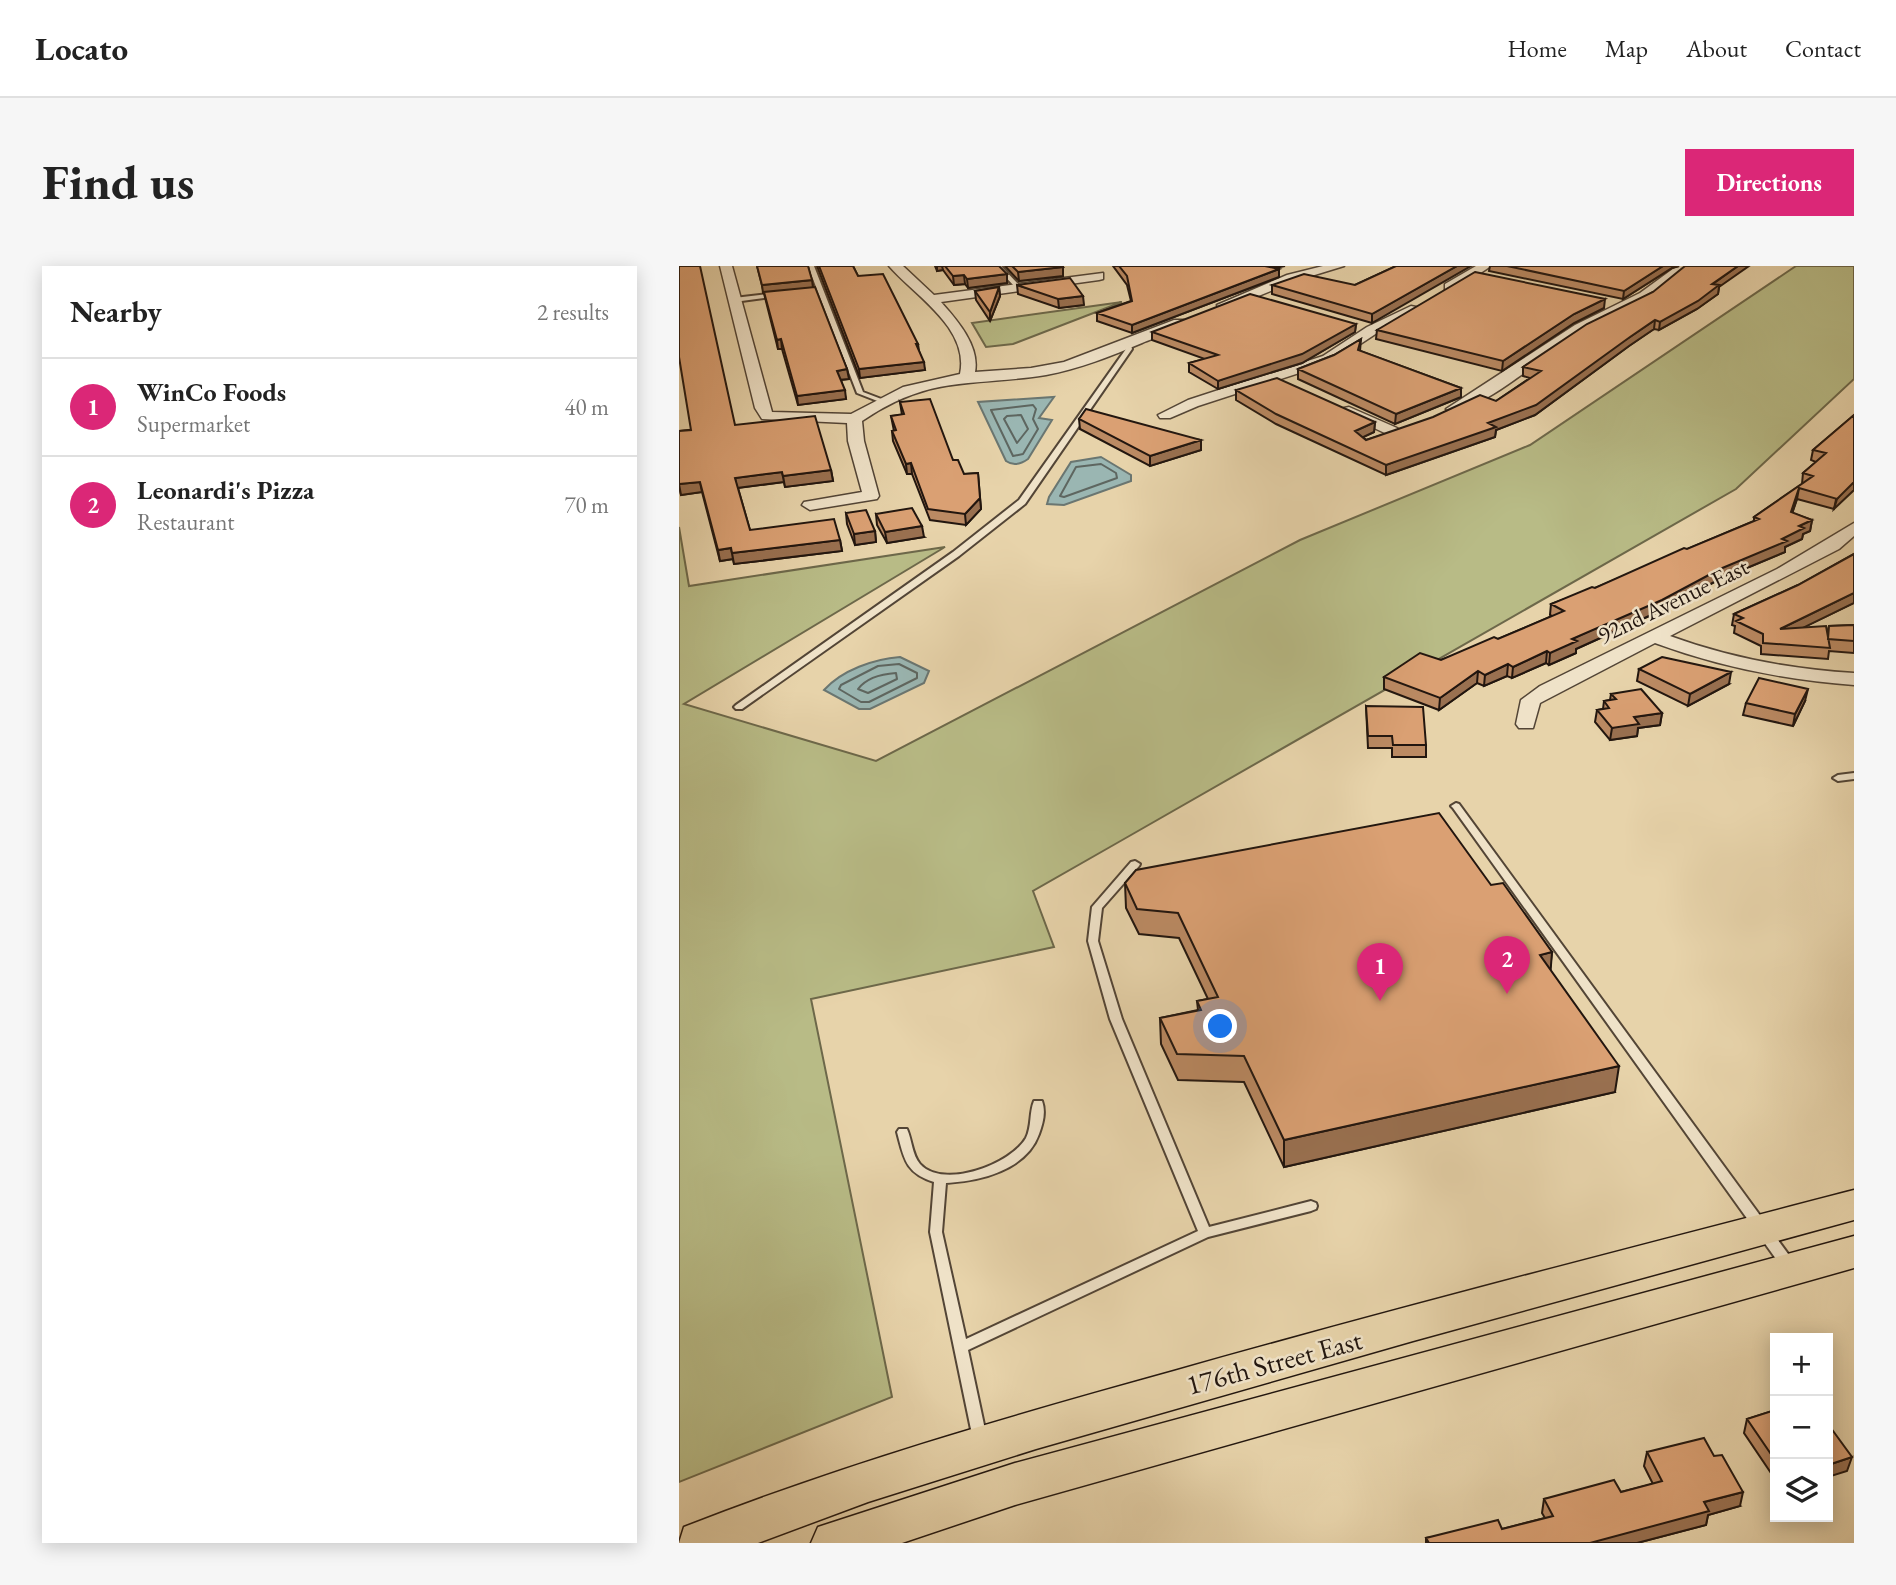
<!DOCTYPE html>
<meta charset="utf-8">
<style>
body{margin:0;font-family:"EB Garamond",serif;background:#f6f6f6;color:#222}
.controls{position:absolute;right:21px;bottom:21px;display:grid;overflow:hidden;border-radius:0px;box-shadow:0 4px 18px #0003}
.controls button{width:63px;height:63px;display:grid;place-items:center;padding:0;border:0;border-bottom:2px solid #e0e0e0;background:#fff;color:#222;font:35px sans-serif}
.you{position:absolute;left:542px;top:761px;width:24px;height:24px;margin:-18px;border:5px solid #fff;border-radius:50%;background:#1a73e8;box-shadow:0 0 0 10px #1a73e833}
.badge{display:grid;place-items:center;width:46px;height:46px;border-radius:50%;background:#db2777;color:#fff;font-size:23px;font-weight:700}
.pin{position:absolute;translate:-50% -58px;filter:drop-shadow(0 2px 4px #0008)}
.pin::after{content:'';position:absolute;top:37px;width:24px;height:21px;background:inherit;clip-path:polygon(0 0,100% 0,50% 100%)}
.list{margin:0;padding:0;list-style:none}
h2{display:flex;justify-content:space-between;align-items:center;height:91px;margin:0;padding:0 28px;font-size:30px}
h2 small{font-size:23px;font-weight:400;color:#767676}
.list li{display:grid;grid-template-columns:46px 1fr auto;gap:21px;align-items:center;box-sizing:border-box;height:98px;padding:0 28px;border-top:2px solid #e0e0e0}
.list b{display:block;font-size:26px;white-space:nowrap}
.list p{margin:0;font-size:23px;white-space:nowrap;color:#767676}
.list em{font-size:23px;font-style:normal;color:#767676}
.icon{flex:none;width:38px;height:38px;fill:none;stroke:currentColor;stroke-width:2;stroke-linecap:round;stroke-linejoin:round}
.map{position:relative;flex:none;width:1175px;height:1277px;overflow:hidden;border-radius:0px}
header{display:flex;align-items:center;gap:42px;box-sizing:border-box;height:98px;padding:0 35px;background:#fff;border-bottom:2px solid #e0e0e0}
header strong{font-size:33px}
nav{display:flex;gap:38px;margin-inline-start:auto;font-size:24px}
.intro{display:flex;align-items:center;justify-content:space-between;box-sizing:border-box;height:168px;padding:0 42px}
h1{margin:0;font-size:49px}
.button{padding:18px 32px;border-radius:0px;background:#db2777;color:#fff;font-size:24px;font-weight:700}
main{display:flex;gap:42px;padding:0 42px}
aside{flex:1;background:#fff;border-radius:0px;box-shadow:0 4px 18px #0003}
.map>svg:first-child{display:block}
.green{fill:#b8bb86;stroke:#6d684a;stroke-width:2}
.water{fill:#9ab6b2;stroke:#6a7671;stroke-width:2}
.lines{fill:none;stroke-linecap:round;stroke-linejoin:round}
.shore{stroke:#5e6660;stroke-width:2}
.lane-casing{stroke:#534536;stroke-width:4}
.street-casing{stroke:#534536;stroke-width:3}
.primary-casing{stroke:#22160f;stroke-width:3}
.lane{fill:#efe2c8;fill-rule:evenodd}
.street{fill:#efe2c8;fill-rule:evenodd}
.primary{fill:#e7d3aa;fill-rule:evenodd}
.wall{fill:#bb8a63;stroke:#22160f;stroke-width:2}
.shaded-wall{fill:#997050;stroke:#22160f;stroke-width:2}
.building{fill:#daa073;stroke:#22160f;stroke-width:2}
.labels{text-anchor:middle;stroke-width:5;stroke-linejoin:round;paint-order:stroke}
.street-label{font-size:24px;fill:#22160f;stroke:#efe2c8}
.near-street-label{font-size:28px;fill:#22160f;stroke:#efe2c8}
</style>
<header>
<strong>Locato</strong>
<nav><a>Home</a><a>Map</a><a>About</a><a>Contact</a></nav>
</header>
<div class="intro"><h1>Find us</h1><a class="button">Directions</a></div>
<main>
<aside>
<h2>Nearby<small>2 results</small></h2>
<ul class="list">
<li><span class="badge">1</span><div><b>WinCo Foods</b><p>Supermarket</p></div><em>40 m</em></li>
<li><span class="badge">2</span><div><b>Leonardi's Pizza</b><p>Restaurant</p></div><em>70 m</em></li>
</ul>
</aside>
<div class="map">
<svg width="1175" height="1277" viewBox="0 0 1175 1277">
<rect width="100%" height="100%" fill="#e7d3aa"/>
<filter id="stains"><feTurbulence type="fractalNoise" baseFrequency=".00286" numOctaves="4"/><feColorMatrix values="0 0 0 0 .2 0 0 0 0 .09 0 0 0 0 .02 0 0 0 .5 -.17"/></filter>
<radialGradient id="worn" r=".72"><stop offset=".6" stop-color="#630" stop-opacity="0"/><stop offset="1" stop-color="#630" stop-opacity=".3"/></radialGradient>
<!-- green -->
<path class="green" d="M1117 0H1175V113L1057 223 438 577 354 625 375 681 132 733 213 1131 0 1216V261L10 320 266 281 5 438 197 495 621 274 851 179Z
M443 36 334 78 307 81 293 57Z"/>
<!-- water -->
<path class="water" d="M375 131 360 152 373 154 349 193C342 198 334 200 327 195L299 136Z
M422 191 452 209V215L385 239 368 238 370 231 392 196Z
M221 391 250 405 245 417 191 443H180L145 424C163 404 195 393 221 391Z"/>
<g class="lines">
<!-- shore -->
<path class="shore" d="M354 139 357 143 354 153 359 163 344 188 334 190 312 144Z
M342 149 349 163 338 177 325 153 328 150Z
M422 198 437 207 438 212 385 231 381 230 397 201Z
M220 398 238 407V412L190 436H182L160 423 162 419 199 400Z
M217 407 218 413 189 427 179 423C188 411 203 408 217 407Z"/>
<!-- lane casing -->
<g class="lane-casing">
<path id="lane" d="M129 0H135L184 126 205 134V136H201L178 127Z
M316 0H322L341 20V22H337Z
M98 27 101 29 100 30 55 36 52 34 55 32Z
M447 76H451L453 83 346 238 280 290 63 443H57L55 441 57 439 274 286 340 234 447 83Z
M1175 507V513L1159 515 1154 512 1159 509Z
M777 537 780 538 1115 996 1117 1000 1115 1004 1110 1005 1105 1004 774 542 772 540Z
M456 595 461 598 460 600 423 642 419 675 443 753 530 961 632 935 637 937 638 940 637 943 632 945 529 971 289 1084 308 1173 306 1177 301 1179 296 1177 294 1173 251 966 255 916C226 907 225 892 218 866L220 863H228C233 874 233 889 241 898 265 924 332 898 347 872 353 860 350 847 355 835H363C367 846 364 857 360 868 347 904 302 915 267 917L263 966 287 1073 519 965 431 753 409 675 413 641 452 596Z"/>
</g>
<!-- street casing -->
<g class="street-casing">
<path id="street" d="M41 0H53L93 146 172 148 224 121 281 108C291 62 235 29 210 0H224L255 29 424 7V13L420 14 262 36C278 54 301 80 296 106L352 102 385 96 495 54H505L507 57C496 67 477 71 463 77 432 90 400 103 367 109 292 121 252 108 183 155L185 175 200 230 198 233 131 244 123 239 125 236 183 226 169 175 168 157 83 153 76 142Z
M644 0H665L616 15 550 42H540L538 39 608 9Z
M797 0H812L776 24H766V18Z
M998 0H1012C984 31 942 44 907 64 868 86 814 137 774 147L767 143 896 59 961 27Z
M732 40 737 41V47L698 67 654 96 519 140 491 152H481L479 149 509 134 644 90 688 61Z
M670 141 718 162 721 165 713 170 708 168 665 148 663 145 665 142Z
M1175 257V270L1160 283 991 370C1051 392 1111 403 1175 407V419C1107 414 1041 401 976 377L861 437 854 462H840L837 458 842 434 861 420 1098 303Z"/>
</g>
<!-- primary casing -->
<g class="primary-casing">
<path id="primary" d="M1175 924V954L734 1075 357 1183 189 1236 79 1277H0L5 1261C165 1198 329 1151 495 1105 721 1041 948 983 1175 924Z
M1175 970V1002L336 1239 223 1277H132L139 1261 336 1197Z"/>
</g>
<!-- lane -->
<use href="#lane" class="lane"/>
<!-- street -->
<use href="#street" class="street"/>
<!-- primary -->
<use href="#primary" class="primary"/>
</g>
<!-- wall -->
<path class="wall" d="M78 0H129L134 21 168 103 170 113 162 114 167 133 119 139 103 83H99Z
M138 0H174L179 10 239 78 240 85 246 104 181 112Z
M256 0H320L328 17 289 22 286 18 275 19 264 4 258 5Z
M326 0H383L384 10 340 15Z
M434 0H606L596 2 600 11 453 67 418 55V47L452 35 448 19Z
M717 0 693 57 593 28V19H676Z
M811 0H1000L993 2 944 33 810 5Z
M338 19 405 39 380 42 339 28Z
M320 21 321 30 311 55 297 34 296 25Z
M1040 21 1039 28 1018 43 980 64 975 63 950 80 856 149 817 164 816 171 707 209 597 158 557 134V124L696 156 695 166 684 171 687 174 817 135 851 112 844 110V101L974 26Z
M925 42 895 57 823 105 697 73 698 64Z
M677 58 676 66 623 97 539 123 510 106V97L526 93 473 74V66Z
M682 73 681 85 782 122V131L716 158 619 113V103L655 89Z
M221 136 274 194 285 208 299 207 302 243 287 259 251 254 233 208H228L214 175 213 165H215L212 150 223 149Z
M1175 149 1155 243 1118 233 1113 247 1133 254 1131 265 1124 268 1123 273 1106 281V286L1039 314 981 345 897 383V387L870 399 867 397 833 412 828 410 805 420 798 417 760 444 705 423V411L762 394 819 373 873 350 871 349 872 338 916 322 1075 255V251L1123 218 1124 207 1137 196 1132 194 1134 184Z
M400 153 522 174V184L471 200 401 163Z
M56 159 152 204 154 215 106 221 105 216 59 222 71 264 161 274 163 285 55 298 54 293 41 295 23 226 2 229 0 220V165Z
M167 247 196 265 197 276 176 279 168 258Z
M197 248 245 271 208 277 198 259Z
M1175 288V337L1125 361 1148 367 1150 360 1175 359V387L1150 385 1149 393 1082 388V380L1055 367 1056 360 1053 359 1055 348 1119 319Z
M960 403 1050 418 1009 440 958 415Z
M932 428 983 447 981 459 959 462 958 470 931 474 916 456 918 444 924 443 925 435 931 434Z
M1126 435 1114 460 1064 449 1067 437Z
M687 440 747 479V491H713V482H689Z
M446 617 812 619 873 686 871 704 936 826 605 901 565 816 499 814 482 778 481 752 519 744 518 735 529 733 500 672 460 668 447 642Z
M1096 1144V1213L1065 1167 1068 1153Z
M968 1186 1061 1240 1029 1249 1027 1259 958 1277H747V1272L823 1263 866 1252 863 1247 865 1233 942 1226 974 1218 965 1200Z"/>
<!-- shaded-wall -->
<path class="shaded-wall" d="M258 0H263L264 4 258 5Z
M778 0H792L693 57V48Z
M984 0H1000L993 2 944 33 945 25Z
M1059 0H1070L1040 21 1039 28 1018 43 980 64 981 56Z
M384 1V10L340 15 339 6Z
M600 3V11L453 67V59Z
M328 8V17L289 22 288 13Z
M285 9 286 18 275 19 274 10Z
M133 14 134 22 84 27 83 19Z
M320 21 321 30 311 55V46Z
M404 30 405 39 380 42 379 33Z
M926 33 925 42 895 57 823 105 824 95 895 48Z
M976 54 975 63 950 80 856 149 817 164 816 171 707 209V199L809 157 951 71Z
M677 58 676 66 623 97 539 123V115Z
M102 73 103 83H99L98 74Z
M245 96 246 104 181 112 180 103Z
M168 103 170 113 159 114 158 105Z
M782 122V131L716 158 717 148Z
M166 124 167 133 119 139 118 130Z
M696 156 695 166 676 175V165Z
M522 174V184L471 200V190Z
M232 197 233 208H228L227 198Z
M152 204 154 215 106 221 104 210Z
M103 206 105 216 58 222 56 212Z
M1175 212V224L1155 243 1158 233Z
M21 216 23 226 2 229 0 218Z
M1120 222 1118 233 1110 257 1112 246Z
M301 232 302 243 287 259 286 248Z
M1133 254 1131 265 1124 268 1123 273 1106 281V286L1039 314 981 345 897 383V387L870 399 871 387 893 373 1103 273 1120 260Z
M243 260 245 271 208 277 206 266Z
M196 265 197 276 176 279 175 268Z
M161 274 163 285 55 298 53 287Z
M52 282 54 293 41 295 39 284Z
M1175 327V337L1099 374 1101 363Z
M868 385 867 397 833 412 834 401Z
M829 398 828 410 805 420 806 409Z
M799 405 798 417 760 444 761 432Z
M1052 406 1050 418 1009 440 1011 428Z
M1129 423 1126 435 1114 460 1116 448Z
M983 447 981 459 959 462 958 470 931 474 933 462 955 451Z
M873 686 871 712 861 689Z
M940 800 936 826 605 901V874Z
M1173 1191 1168 1205 1149 1211V1199Z
M1064 1226 1061 1240 1029 1249 1027 1259 958 1277H910L1025 1236Z"/>
<!-- building -->
<path class="building" d="M0 0H21L56 159 136 150 152 204 104 210 103 206 56 212 71 264 155 253 161 274 53 287 52 282 39 284 21 216 0 218V165L12 164 0 91Z
M78 0H129L133 14 83 19Z
M140 0H174L179 10 204 8 239 78H237L245 96 180 103Z
M266 0H320L328 8 288 13 285 9 274 10Z
M333 0H383L384 1 339 6Z
M440 0H586L600 3 453 59 418 47 453 35 448 10Z
M717 0H778L693 48 593 19 625 8 676 19Z
M828 0H984L945 25Z
M1006 0H1059L1033 18 1040 19 1019 35 981 56 976 54 951 71 857 139 809 157 817 161 707 199 597 148 557 124 598 112 696 156 676 165 687 174 754 151 801 129 817 135 862 105 844 101 908 58 974 26Z
M796 6 926 33 895 48 824 95 698 64Z
M391 12 404 30 379 33 338 19Z
M136 21 168 103 158 105 166 124 118 130 102 73 98 74 85 26Z
M320 21 311 46 296 25Z
M571 28 677 58 623 88 539 115 510 97 539 89 473 66Z
M682 73 679 84 782 122 717 148 619 103 655 89Z
M251 133 274 194H279L285 208 299 207 301 232 286 248 249 243 232 197 227 198 213 165 217 164 212 150 225 148 221 136Z
M407 143 522 174 471 190 400 153Z
M1175 149V216L1158 233 1120 222 1112 246 1133 254 1120 260 1125 262 1103 273 1108 275 1041 303 983 334 893 373 898 375 871 387 868 385 834 401 829 398 806 409 799 405 761 432 705 411 741 387 762 394 815 371 819 373 885 345 872 338 913 321 916 322 1005 282 1008 283 1080 253 1075 251 1134 210 1124 207 1147 187 1134 184Z
M233 242 243 260 206 266 197 248Z
M187 244 196 265 175 268 167 247Z
M1175 288V327L1101 363 1147 360 1151 382 1084 377V368L1057 355 1064 352 1055 348 1119 319Z
M1175 359V375L1149 373 1150 360Z
M983 391 1052 406 1011 428 960 403Z
M1080 412 1129 423 1116 448 1067 437Z
M962 423 983 447 955 451 960 458 933 462 918 444 930 442 925 435 937 433 932 428Z
M687 440 744 441 747 479H714L713 470H689Z
M760 547 812 619 824 617 873 686 861 689 940 800 605 874 565 790 498 788 481 752 522 744 518 735 539 731 499 647 458 643 446 617 457 604Z
M1096 1144V1194L1068 1153Z
M1149 1158 1173 1191 1149 1199Z
M1025 1172 1035 1190 1043 1189 1064 1226 1025 1236 1030 1245 911 1277H750L747 1272 819 1254 823 1263 874 1250 865 1233 935 1214 942 1226 983 1215 968 1186Z"/>
<g class="labels">
<!-- street labels -->
<g class="street-label">
<text transform="translate(994 335) rotate(-26)" y="8">92nd Avenue East</text>
</g>
<!-- near-street labels -->
<g class="near-street-label">
<text transform="translate(595 1096) rotate(-15)" y="10">176th Street East</text>
</g>
</g>
<rect width="100%" height="100%" filter="url(#stains)"/>
<rect width="100%" height="100%" fill="url(#worn)"/>
</svg>
<div class="controls">
<button>+</button>
<button>−</button>
<button><svg class="icon" aria-label="layers" viewBox="0 0 24 24"><path d="M12 4l9 5-9 5-9-5zM3 14l9 5 9-5"/></svg></button>
</div>
<div class="you"></div>
<div class="pin badge" style="left:701px;top:735px">1</div>
<div class="pin badge" style="left:828px;top:728px">2</div>
</div>
</main>
